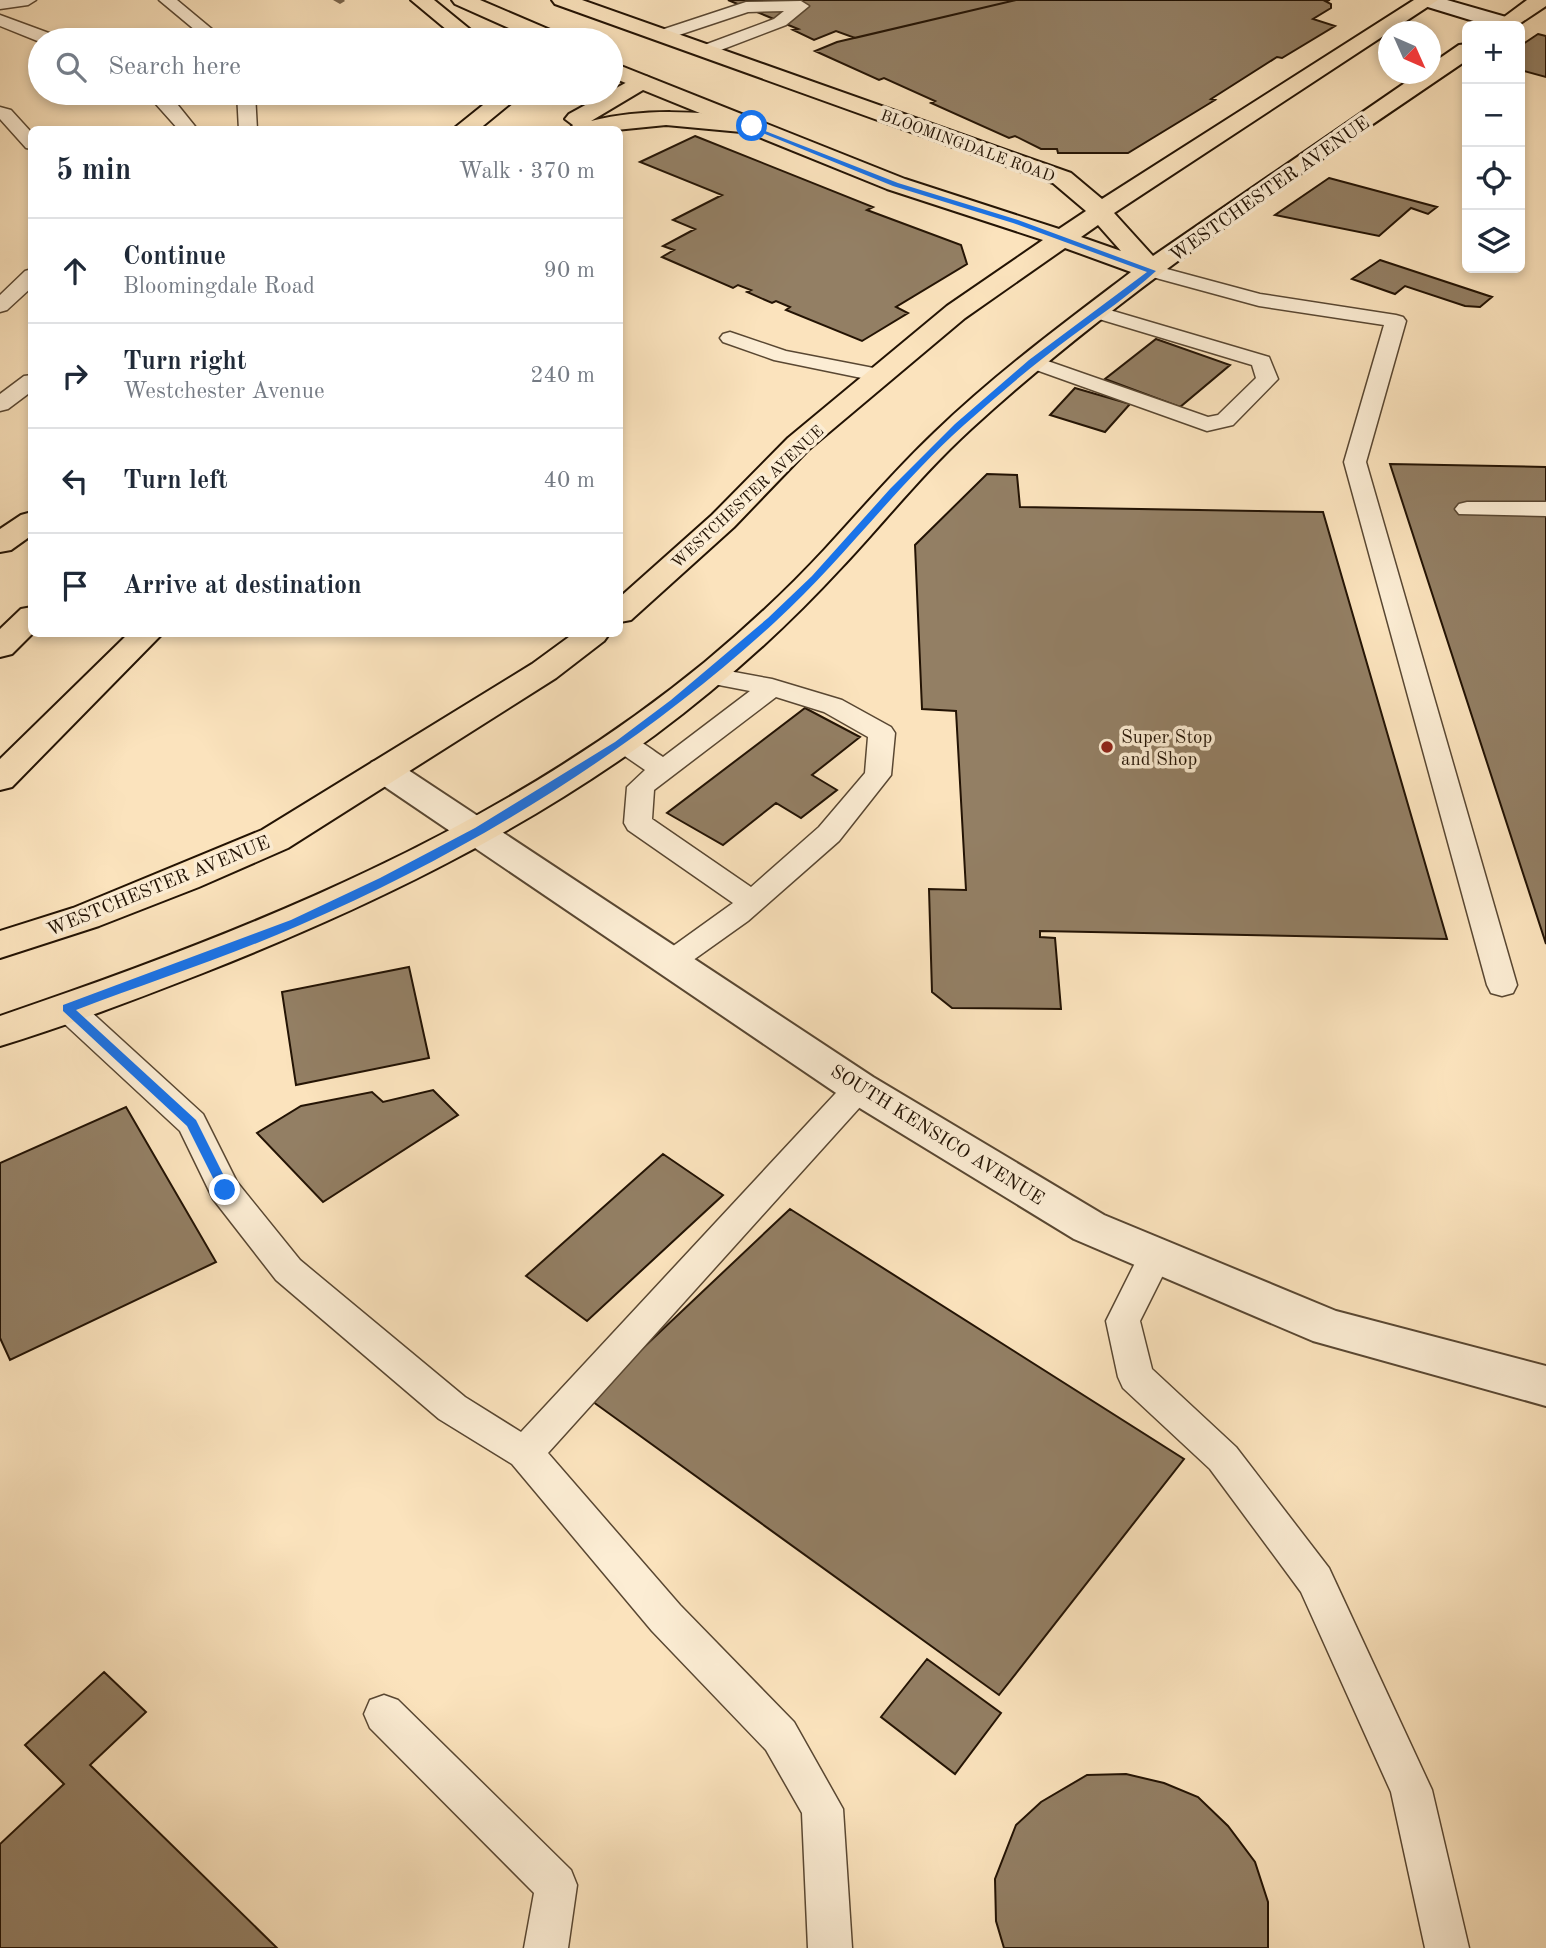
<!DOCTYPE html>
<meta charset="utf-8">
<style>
body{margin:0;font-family:"Old Standard TT",serif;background:#f2f2f3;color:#1f2937}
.controls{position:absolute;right:21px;top:21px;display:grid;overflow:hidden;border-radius:10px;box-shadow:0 4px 10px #0003}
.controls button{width:63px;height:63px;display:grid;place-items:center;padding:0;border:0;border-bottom:2px solid #e0e1e3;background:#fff;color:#1f2937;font:35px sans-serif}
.compass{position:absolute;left:1378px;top:21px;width:63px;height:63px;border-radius:50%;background:#fff;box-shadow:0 4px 10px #0003;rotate:135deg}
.stop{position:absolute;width:21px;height:21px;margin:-16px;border:5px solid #1a73e8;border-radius:50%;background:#fff}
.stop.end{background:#1a73e8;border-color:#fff;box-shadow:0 2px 7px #0008}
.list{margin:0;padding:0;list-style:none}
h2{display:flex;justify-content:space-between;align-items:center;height:91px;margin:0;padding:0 28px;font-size:30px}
h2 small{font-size:23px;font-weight:400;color:#747a83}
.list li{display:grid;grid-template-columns:46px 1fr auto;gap:21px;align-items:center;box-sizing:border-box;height:105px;padding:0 28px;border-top:2px solid #e0e1e3}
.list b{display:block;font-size:26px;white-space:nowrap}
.list p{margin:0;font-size:23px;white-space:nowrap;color:#747a83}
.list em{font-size:23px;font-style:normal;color:#747a83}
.icon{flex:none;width:38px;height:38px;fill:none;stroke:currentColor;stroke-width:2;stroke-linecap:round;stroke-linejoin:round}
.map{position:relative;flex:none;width:1546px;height:1948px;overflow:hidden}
.search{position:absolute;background:#fff;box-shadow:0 4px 10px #0003;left:28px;top:28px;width:595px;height:77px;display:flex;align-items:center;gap:18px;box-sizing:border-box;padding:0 24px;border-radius:38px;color:#747a83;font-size:26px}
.panel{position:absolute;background:#fff;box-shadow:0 4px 10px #0003;left:28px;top:126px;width:595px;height:511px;border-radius:10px}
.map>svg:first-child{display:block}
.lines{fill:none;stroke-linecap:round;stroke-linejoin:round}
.stream{fill:#79654d;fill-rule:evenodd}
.building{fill:#937f64;stroke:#231304;stroke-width:2}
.service-casing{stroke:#594732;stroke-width:3}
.tertiary-casing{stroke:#594732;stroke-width:4}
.secondary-casing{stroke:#231304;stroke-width:4}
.primary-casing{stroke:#231304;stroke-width:4}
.motorway-casing{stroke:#231304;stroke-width:4}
.service{fill:#fcedd4;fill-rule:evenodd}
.tertiary{fill:#fcedd4;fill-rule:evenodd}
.secondary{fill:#fcedd4;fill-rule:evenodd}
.primary{fill:#fbe3bd;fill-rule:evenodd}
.motorway{fill:#fbe3bd;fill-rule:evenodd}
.route{fill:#1a73e8}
.poi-dot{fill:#8f2418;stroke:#fcedd4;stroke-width:2.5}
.labels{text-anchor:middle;stroke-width:7;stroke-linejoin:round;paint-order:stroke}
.far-street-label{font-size:16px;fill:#231304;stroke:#fcedd4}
.street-label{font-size:19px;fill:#231304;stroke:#fcedd4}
.poi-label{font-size:19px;fill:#231304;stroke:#fcedd4;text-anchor:start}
</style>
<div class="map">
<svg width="1546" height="1948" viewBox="0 0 1546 1948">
<rect width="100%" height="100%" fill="#fbe3bd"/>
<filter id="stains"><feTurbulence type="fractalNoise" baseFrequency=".00286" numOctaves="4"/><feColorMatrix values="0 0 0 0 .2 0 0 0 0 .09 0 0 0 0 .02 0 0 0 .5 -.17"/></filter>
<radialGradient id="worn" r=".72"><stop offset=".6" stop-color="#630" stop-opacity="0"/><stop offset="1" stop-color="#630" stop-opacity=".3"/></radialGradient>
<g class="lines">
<!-- stream -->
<path class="stream" d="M333 0H344L345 1 340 4Z"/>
</g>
<!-- building -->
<path class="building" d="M728 0H1016L855 38 836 31 814 40 793 30 798 29Z
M1016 0H1330L1325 1 1331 4V8L1313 19 1335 26 1282 58 1277 57 1211 99 1215 100 1128 153H1058L1057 149H1041L1015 136 1009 138 931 103 935 101 884 78 879 80 815 51 837 42Z
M1538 34 1546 36V77L1520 70V46Z
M695 136 873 207 867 210 961 245 967 264 896 307 908 313 862 341 786 310 790 307 776 301 772 303 747 292 751 290 738 285 733 288 662 257 674 250 663 246 695 229 673 220 722 195 640 162Z
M1329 178 1437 207 1428 214 1411 208 1379 236 1275 215Z
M1380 260 1492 297 1480 307 1465 306 1405 286 1395 294 1352 279Z
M1156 339 1230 365 1180 407 1105 379Z
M1075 388 1130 404 1105 432 1050 415Z
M1390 464 1546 467V944Z
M987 474 1017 475 1020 507 1323 512 1447 939 1040 931V937L1055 938 1061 1009 952 1008 932 992 929 889 966 890 956 711 922 709 915 545Z
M805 708 860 737 812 775 837 790 801 818 776 803 723 845 667 813Z
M409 967 429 1058 296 1085 282 992Z
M433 1090 458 1115 323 1202 257 1133 301 1106 372 1092 383 1102Z
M126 1107 216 1262 10 1360 0 1338V1163Z
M663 1154 723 1195 587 1321 526 1276Z
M790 1209 1184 1459 999 1695 589 1399Z
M927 1659 1001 1713 955 1774 881 1717Z
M104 1672 146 1712 90 1765 277 1948H0V1844L64 1784 25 1745Z
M1126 1774 1164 1783 1198 1797 1228 1826 1255 1862 1268 1902V1948H1004L996 1921 995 1879 1016 1825 1041 1802 1087 1775Z"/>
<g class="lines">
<!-- service casing -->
<g class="service-casing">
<path id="service" d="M0 0H36L28 5 0 9Z
M159 0H177L225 40H207Z
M801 1 809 6 786 25 705 56 697 51 699 47 774 19 784 11 748 12 661 41 653 36 655 32 746 2Z
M0 15 57 36 59 40 40 42 0 26Z
M146 93 169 94 198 130H179Z
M237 93H255L257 130H239Z
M0 107 11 110 32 133V149L26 148 0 119Z
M1152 265 1260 294 1396 315 1403 317 1406 321 1366 462 1517 985 1513 993 1502 996 1491 993 1487 985 1344 462 1384 325 1259 306 1145 275 1142 271 1145 267Z
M32 269V287L7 310 0 312V295L25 271Z
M1096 306 1269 357 1278 379 1233 425 1207 431 1025 366 1021 362 1025 358H1039L1208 417 1218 415 1256 378 1252 365 1089 316 1086 312 1089 308Z
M730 332 786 351 889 371 892 376 889 381 881 382 774 360 723 342 720 338 723 334Z
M32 375V391L8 409 0 411V394L24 376Z
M1467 502H1546V516L1459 514 1455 509 1459 504Z
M707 667 772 679 842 700 891 727 895 733 891 775 839 841 748 921 682 968 672 972 662 968 657 961 662 954 733 903 628 830 624 823 627 787 645 770 613 748 609 742 613 736C632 731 647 747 663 757L750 691 698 681 694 675 698 669ZM776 697 824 712 868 737 865 773 819 827 751 887 652 819 654 790Z
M67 997 78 1000 203 1114 237 1182 300 1260 465 1397 521 1432 848 1080 859 1076 870 1080 875 1088 870 1096 548 1453 680 1605 794 1722 843 1809 852 1948H808L802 1813 766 1750 652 1631 512 1464 439 1419 276 1280 213 1199 180 1131 56 1016 52 1008 56 1000Z
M1155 1243 1167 1247 1172 1257 1140 1321 1152 1369 1236 1447 1329 1568 1432 1790 1469 1948H1425L1391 1792 1301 1592 1210 1469 1123 1388 1118 1377 1106 1321 1143 1247Z
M384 1695 398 1700 571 1870 577 1885 568 1948H524L534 1893 370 1728 364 1714 370 1700Z"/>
</g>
<!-- tertiary casing -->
<g class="tertiary-casing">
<path id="tertiary" d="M384 759 396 762 873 1077 1104 1215 1336 1311 1546 1366V1406L1313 1341 1074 1239 845 1099 372 778 367 770 372 762Z"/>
</g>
<!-- secondary casing -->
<g class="secondary-casing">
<path id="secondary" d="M1415 0H1447L1513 19 1516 24 1514 26H1490L1418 4Z"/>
</g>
<!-- primary casing -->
<g class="primary-casing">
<path id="primary" d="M411 0H434L483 40H459Z
M452 0H480L562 35 565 40H536L455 4Z
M552 0H582L1071 173 1102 199 1414 0H1438L1114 213 1153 256 1418 74H1430V65L1459 45 1467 44V60C1297 176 1123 290 971 429 924 472 885 521 842 567 785 629 722 685 655 735 517 836 362 910 203 973 136 999 69 1025 0 1046V1016C250 931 498 832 705 662 747 627 788 589 825 549 861 510 895 470 934 433 995 374 1064 323 1131 272L1065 248 965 318 808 450 734 527 631 620 620 622V597L712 515 788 438 947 306 1043 240 887 189 611 77V62L905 179 1059 229 1086 211 1053 183 555 4ZM1098 225 1121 251 1081 237Z
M1527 0H1546V6L1516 26H1492Z
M498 93H523L478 130H452Z
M32 512V535L11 550 0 552V529L21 515Z
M573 634H609L604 641 556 678 288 848 199 887 99 926 0 958V931L73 908 262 830 532 664Z"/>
</g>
<!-- motorway casing -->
<g class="motorway-casing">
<path id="motorway" d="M640 75 648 77 651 82 648 87 591 121C645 108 697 111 752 119L760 121 764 126 760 131 752 133 666 125 616 130H569L573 125 565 119 569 114Z
M32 607V634L12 654 0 657V629L21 609Z
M128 634H162L12 787 0 790V759Z"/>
</g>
<!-- service -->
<use href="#service" class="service"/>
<!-- tertiary -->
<use href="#tertiary" class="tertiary"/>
<!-- secondary -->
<use href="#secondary" class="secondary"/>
<!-- primary -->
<use href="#primary" class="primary"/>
<!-- motorway -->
<use href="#motorway" class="motorway"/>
</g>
<!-- route -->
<path class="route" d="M750 125 898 183 1018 220 1156 271C1130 295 1100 315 1072 336 1034 364 999 394 964 425 896 486 842 561 775 622 636 749 473 850 300 925 227 957 150 982 76 1010L196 1120 231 1190 225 1195 221 1194 187 1126 63 1011V1005L291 920 380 878 475 828 615 742 671 700 768 618 812 576 890 489 955 424 1029 360 1147 272 1013 223 893 186 750 128Z"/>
<!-- markers -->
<circle class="poi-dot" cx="1107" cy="747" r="7"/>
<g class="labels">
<!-- far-street labels -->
<g class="far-street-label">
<text transform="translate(968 145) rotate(20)" y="6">BLOOMINGDALE ROAD</text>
<text transform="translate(747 496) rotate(-43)" y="6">WESTCHESTER AVENUE</text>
</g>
<!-- street labels -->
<g class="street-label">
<text transform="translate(1269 188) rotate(-35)" y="7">WESTCHESTER AVENUE</text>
<text transform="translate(158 885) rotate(-22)" y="7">WESTCHESTER AVENUE</text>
<text transform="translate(938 1134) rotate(32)" y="7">SOUTH KENSICO AVENUE</text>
</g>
<!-- poi labels -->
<g class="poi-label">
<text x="1121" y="743">Super Stop<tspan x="1121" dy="22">and Shop</tspan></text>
</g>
</g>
<rect width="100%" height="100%" filter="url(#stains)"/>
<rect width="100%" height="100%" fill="url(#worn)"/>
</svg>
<div class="controls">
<button>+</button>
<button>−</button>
<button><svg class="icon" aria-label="locate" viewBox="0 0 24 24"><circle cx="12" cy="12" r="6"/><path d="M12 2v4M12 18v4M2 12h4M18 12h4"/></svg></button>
<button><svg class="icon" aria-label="layers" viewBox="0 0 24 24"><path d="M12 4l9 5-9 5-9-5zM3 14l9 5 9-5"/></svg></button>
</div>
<svg class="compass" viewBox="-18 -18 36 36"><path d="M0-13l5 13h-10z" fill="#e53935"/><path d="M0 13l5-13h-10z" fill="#747a83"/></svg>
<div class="stop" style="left:752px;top:126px"></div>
<div class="stop end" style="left:225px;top:1190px"></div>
<div class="search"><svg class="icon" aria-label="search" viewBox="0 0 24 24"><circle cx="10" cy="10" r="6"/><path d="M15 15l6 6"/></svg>Search here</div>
<section class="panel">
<h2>5 min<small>Walk · 370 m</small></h2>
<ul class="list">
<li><svg class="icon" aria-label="ahead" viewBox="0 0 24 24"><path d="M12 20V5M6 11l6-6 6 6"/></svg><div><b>Continue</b><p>Bloomingdale Road</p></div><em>90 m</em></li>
<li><svg class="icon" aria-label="right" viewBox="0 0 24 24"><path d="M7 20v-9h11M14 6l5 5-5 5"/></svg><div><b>Turn right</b><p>Westchester Avenue</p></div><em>240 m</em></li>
<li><svg class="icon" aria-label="left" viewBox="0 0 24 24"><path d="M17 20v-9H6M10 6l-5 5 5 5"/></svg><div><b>Turn left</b></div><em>40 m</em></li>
<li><svg class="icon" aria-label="arrive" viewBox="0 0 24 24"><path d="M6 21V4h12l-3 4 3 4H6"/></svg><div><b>Arrive at destination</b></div></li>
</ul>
</section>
</div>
